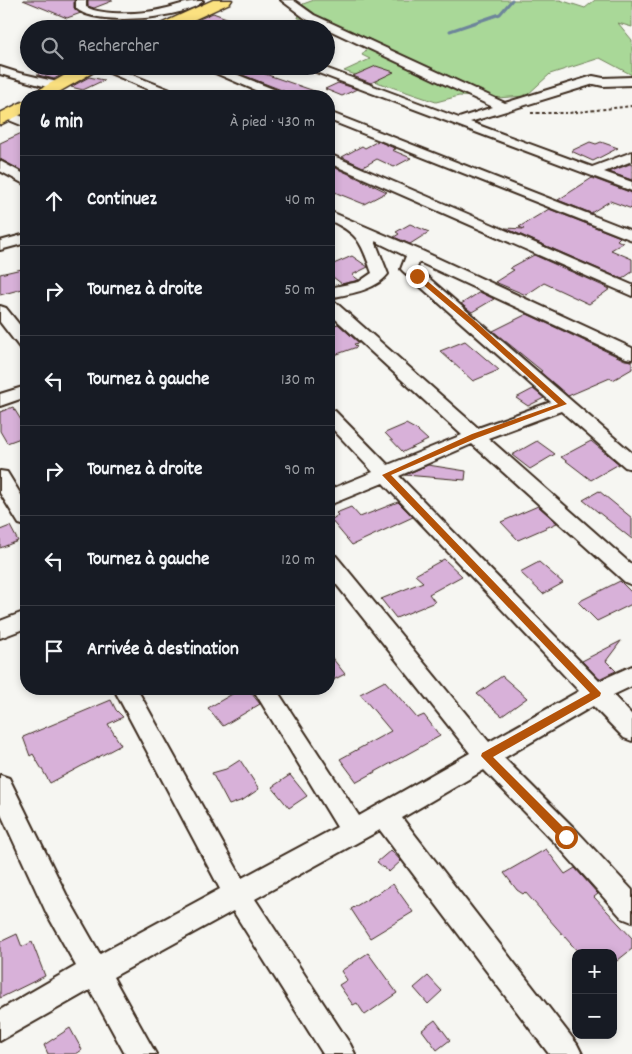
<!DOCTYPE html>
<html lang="fr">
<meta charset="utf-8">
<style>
body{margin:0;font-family:Dekko,sans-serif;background:#20242c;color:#f1f3f6}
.controls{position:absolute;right:15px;bottom:15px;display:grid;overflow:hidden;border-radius:10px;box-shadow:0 2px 8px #0003}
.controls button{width:45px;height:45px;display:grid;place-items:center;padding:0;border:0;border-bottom:1px solid #363941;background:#171b24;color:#f1f3f6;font:25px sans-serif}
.stop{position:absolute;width:15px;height:15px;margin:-11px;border:4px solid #b45309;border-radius:50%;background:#fff}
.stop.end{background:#b45309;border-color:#fff;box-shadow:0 1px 5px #0008}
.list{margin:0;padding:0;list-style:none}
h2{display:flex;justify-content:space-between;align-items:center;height:65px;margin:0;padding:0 20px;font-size:21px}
h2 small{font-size:16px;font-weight:400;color:#9ea1a6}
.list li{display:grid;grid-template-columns:32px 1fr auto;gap:15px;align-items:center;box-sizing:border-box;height:90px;padding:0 20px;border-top:1px solid #363941}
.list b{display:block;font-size:19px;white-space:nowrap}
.list em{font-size:16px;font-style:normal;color:#9ea1a6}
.icon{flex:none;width:28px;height:28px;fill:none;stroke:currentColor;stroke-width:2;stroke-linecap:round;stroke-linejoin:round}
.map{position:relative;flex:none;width:632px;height:1054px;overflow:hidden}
.search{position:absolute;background:#171b24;box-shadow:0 2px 8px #0003;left:20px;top:20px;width:315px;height:55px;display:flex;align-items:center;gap:12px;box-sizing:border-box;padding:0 18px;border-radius:28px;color:#9ea1a6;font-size:19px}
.panel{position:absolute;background:#171b24;box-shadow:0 2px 8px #0003;left:20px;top:90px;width:315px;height:605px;border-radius:20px}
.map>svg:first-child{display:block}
.green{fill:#a9d898;stroke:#72815b}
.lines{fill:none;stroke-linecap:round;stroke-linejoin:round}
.stream{stroke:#6d859a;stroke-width:3}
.building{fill:#d8b1d9;stroke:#3b2a1e}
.minor-casing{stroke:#3b2a1e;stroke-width:4}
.trunk-casing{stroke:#3b2a1e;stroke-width:3}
.path{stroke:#3b2a1e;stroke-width:2;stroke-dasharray:3 2.5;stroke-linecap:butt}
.minor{fill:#f6f6f2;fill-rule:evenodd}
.trunk{fill:#fbe180;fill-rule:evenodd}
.route{fill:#b45309}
</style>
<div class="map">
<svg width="632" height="1054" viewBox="0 0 632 1054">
<rect width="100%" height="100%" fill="#f6f6f2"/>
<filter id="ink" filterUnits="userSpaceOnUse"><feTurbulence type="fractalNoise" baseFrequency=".02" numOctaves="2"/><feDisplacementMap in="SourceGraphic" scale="10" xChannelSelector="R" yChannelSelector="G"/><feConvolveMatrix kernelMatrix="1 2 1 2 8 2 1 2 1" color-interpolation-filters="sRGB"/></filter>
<g filter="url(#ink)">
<!-- green -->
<path class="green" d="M314 0H560L585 8 595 0H632V27L618 23 632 40V75L600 58 550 74 526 96 496 98 459 96 436 102 344 71 370 59 362 55 373 41 350 30 298 18 303 4Z"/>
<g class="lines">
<!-- stream -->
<path class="stream" d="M450 31 500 14 512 0"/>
</g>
<!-- building -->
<path class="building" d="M23 0H74V8L81 13 67 18Z
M88 0H112V1L94 8 88 6Z
M213 13 251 27V29H206L204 25 193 22Z
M376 66 394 72 371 83 353 76Z
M245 67 323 94V96H288L284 91 235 72Z
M39 68 65 73 54 79 38 75Z
M89 77 104 80 83 90 71 87Z
M338 83 357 89 342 96 325 89Z
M26 131V173L0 159V143Z
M378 141 396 149 392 150 411 158 394 167 377 159 363 167 342 157 362 146 365 148Z
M590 142 596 144 601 142 618 148 593 161 571 151Z
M630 164 632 165V180L609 172Z
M329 165 349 174 387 192 364 204 339 194 329 189Z
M592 178 632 193V209L610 201 591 213 558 200Z
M549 209 620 237 617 240 623 243 611 250 632 259V272L622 279 505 228 524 229 519 227Z
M410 224 429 232 410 244 394 237 399 234 396 232Z
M534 255 610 289 589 304 544 283 526 295 495 282 514 270 510 268Z
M352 256 368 267 352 275 359 280 342 284 329 274V266Z
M26 268V288L0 295V274Z
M480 292 494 299 472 312 461 304Z
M527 314 625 360 632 361V369L613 380 610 378 568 396 540 372 542 371 493 331Z
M338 324 359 343 354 344 357 347 329 357V327Z
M465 341 499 370 473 381 440 351Z
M533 389 544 398 528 406 516 398Z
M13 407 26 428V436L7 443 0 431V412Z
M406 424 417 430 428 440 403 452 385 433Z
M537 441 555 454 530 469 512 455Z
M591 441 619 464 591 480 561 457Z
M428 465 466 471 465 480 405 475Z
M599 491 632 518V539L583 500Z
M398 502 413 517 352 545 331 520 338 515 336 513 351 507 360 517Z
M538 506 557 523 518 540 501 522Z
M10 526 18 541 0 548V530Z
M444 559 462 576 429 594 435 602 396 618 381 599 423 582 415 575Z
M539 562 563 583 543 594 520 572Z
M620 581 632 593V604L597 621 578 602Z
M621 641 606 661 616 671 609 674 599 679 582 661Z
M329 654 345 674 329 682Z
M502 676 527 698 502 716 477 694Z
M385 681 417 718 424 715 440 736 357 782 340 759 391 731 360 694Z
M241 689H248L260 704 223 726 208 708Z
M111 700 116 710 123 717 108 724 121 745 50 783 33 754 30 756 23 737Z
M240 760 259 789 243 800 229 805 212 773 226 769Z
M290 775 307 796 289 808 272 787Z
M546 849 565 874 575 868 598 894 594 897 632 938V949L613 964V953H579L525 892 523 894 517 890 504 873Z
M391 850 401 861 389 872 377 862Z
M393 884 413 912 370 938 351 909Z
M17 934 22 947 32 942 45 976 0 998V942Z
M368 953 397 993 365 1015 357 1003 353 1005 339 985 347 980 341 971Z
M428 976 442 991 428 1004 414 988Z
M435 1020 450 1040 437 1050 422 1030Z
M70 1028 82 1050 76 1054H48L44 1045Z"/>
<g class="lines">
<!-- minor casing -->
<g class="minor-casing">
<path id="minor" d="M76 0H86V7C103 16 144 14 163 9 176 6 190 0 203 1 185 19 94 27 76 8Z
M281 0H293L314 15 505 103 593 76 603 78 632 77V85L603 86 594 84 470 122 592 167 632 152V161L604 172 632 182V191L305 68 303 66H320L459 118 493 107 306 19Z
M175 19 203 27 204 29C193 29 179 30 170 22L171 20Z
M93 66H110L178 93 180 96H164Z
M199 66H216L283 93 285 96H269Z
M0 67 19 73 62 83 64 86 58 90 0 74Z
M8 111 26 118V127L4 118 2 115Z
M329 112 632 231V240L329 120Z
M329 154 632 285V296L329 163Z
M0 161 26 175V185L0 171Z
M329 211 420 250 632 348V359L626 358 419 262 417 268 632 453V469L625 467 561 411 488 438 632 565V585L625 582 472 444 399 476 599 681 632 666V686L613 695 632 715V741L624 738 593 706 504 758 575 829 632 890V922L622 918 557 845 484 770 402 818 577 1044 582 1054H549L380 830 255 899 350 1044 355 1054H323L233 911 113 977 156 1054H125L90 990 0 1041V1010L76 966 47 914 0 812V775L9 778 67 896 100 954 220 889 114 689H137L242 878 337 827 253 689H276L359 816 470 753 329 575V554L336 556 489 742 579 691 383 483 329 505V490L373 472 329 425V409L335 411 388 465 462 435 329 313V300L335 302 478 428 551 402 404 272 401 269 406 256 375 241 388 274C375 291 348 294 329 298V288L359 282 372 273C361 242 359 234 329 220Z
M26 234V243L0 250V241Z
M0 306 6 308 26 333V349L20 348 0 322Z
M26 386V397L0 406V394Z
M0 471 7 472 26 503V526L19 524 0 493Z
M26 611V628L0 638V621Z"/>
</g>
<!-- trunk casing -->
<g class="trunk-casing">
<path id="trunk" d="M213 0H232L230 3 174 29H154L156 26Z
M81 66H101L99 69 52 96H33L35 92Z
M26 100V112L0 125V113Z"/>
</g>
<!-- path -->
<path class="path" d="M531 113H569L632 106"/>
<!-- minor -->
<use href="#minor" class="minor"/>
<!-- trunk -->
<use href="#trunk" class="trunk"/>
</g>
</g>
<!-- route -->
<path class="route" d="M414 274H419L476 322 567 404 477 438 391 475 601 693 600 696 493 757 570 834 571 837 570 840 566 842 562 840 481 756 482 753 590 693 382 475 472 434 558 404 471 325 414 277Z"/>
</svg>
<div class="controls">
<button>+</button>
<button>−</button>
</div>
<div class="stop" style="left:566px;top:837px"></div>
<div class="stop end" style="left:417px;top:276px"></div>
<div class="search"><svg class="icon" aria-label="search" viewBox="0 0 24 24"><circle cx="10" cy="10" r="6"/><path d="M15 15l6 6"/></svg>Rechercher</div>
<section class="panel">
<h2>6 min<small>À pied · 430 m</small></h2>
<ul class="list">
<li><svg class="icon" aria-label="ahead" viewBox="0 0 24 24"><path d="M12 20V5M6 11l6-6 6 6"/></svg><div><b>Continuez</b></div><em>40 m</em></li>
<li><svg class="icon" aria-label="right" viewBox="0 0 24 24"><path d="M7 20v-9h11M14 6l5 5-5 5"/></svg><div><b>Tournez à droite</b></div><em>50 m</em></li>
<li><svg class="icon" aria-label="left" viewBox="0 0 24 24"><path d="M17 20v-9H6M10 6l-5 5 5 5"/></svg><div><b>Tournez à gauche</b></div><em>130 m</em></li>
<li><svg class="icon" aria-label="right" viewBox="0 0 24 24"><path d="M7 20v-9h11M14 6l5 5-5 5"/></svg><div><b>Tournez à droite</b></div><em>90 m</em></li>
<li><svg class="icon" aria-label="left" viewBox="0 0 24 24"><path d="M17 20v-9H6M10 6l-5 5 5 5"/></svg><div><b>Tournez à gauche</b></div><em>120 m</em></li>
<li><svg class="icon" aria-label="arrive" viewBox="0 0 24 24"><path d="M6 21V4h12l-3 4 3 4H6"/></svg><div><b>Arrivée à destination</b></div></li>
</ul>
</section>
</div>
